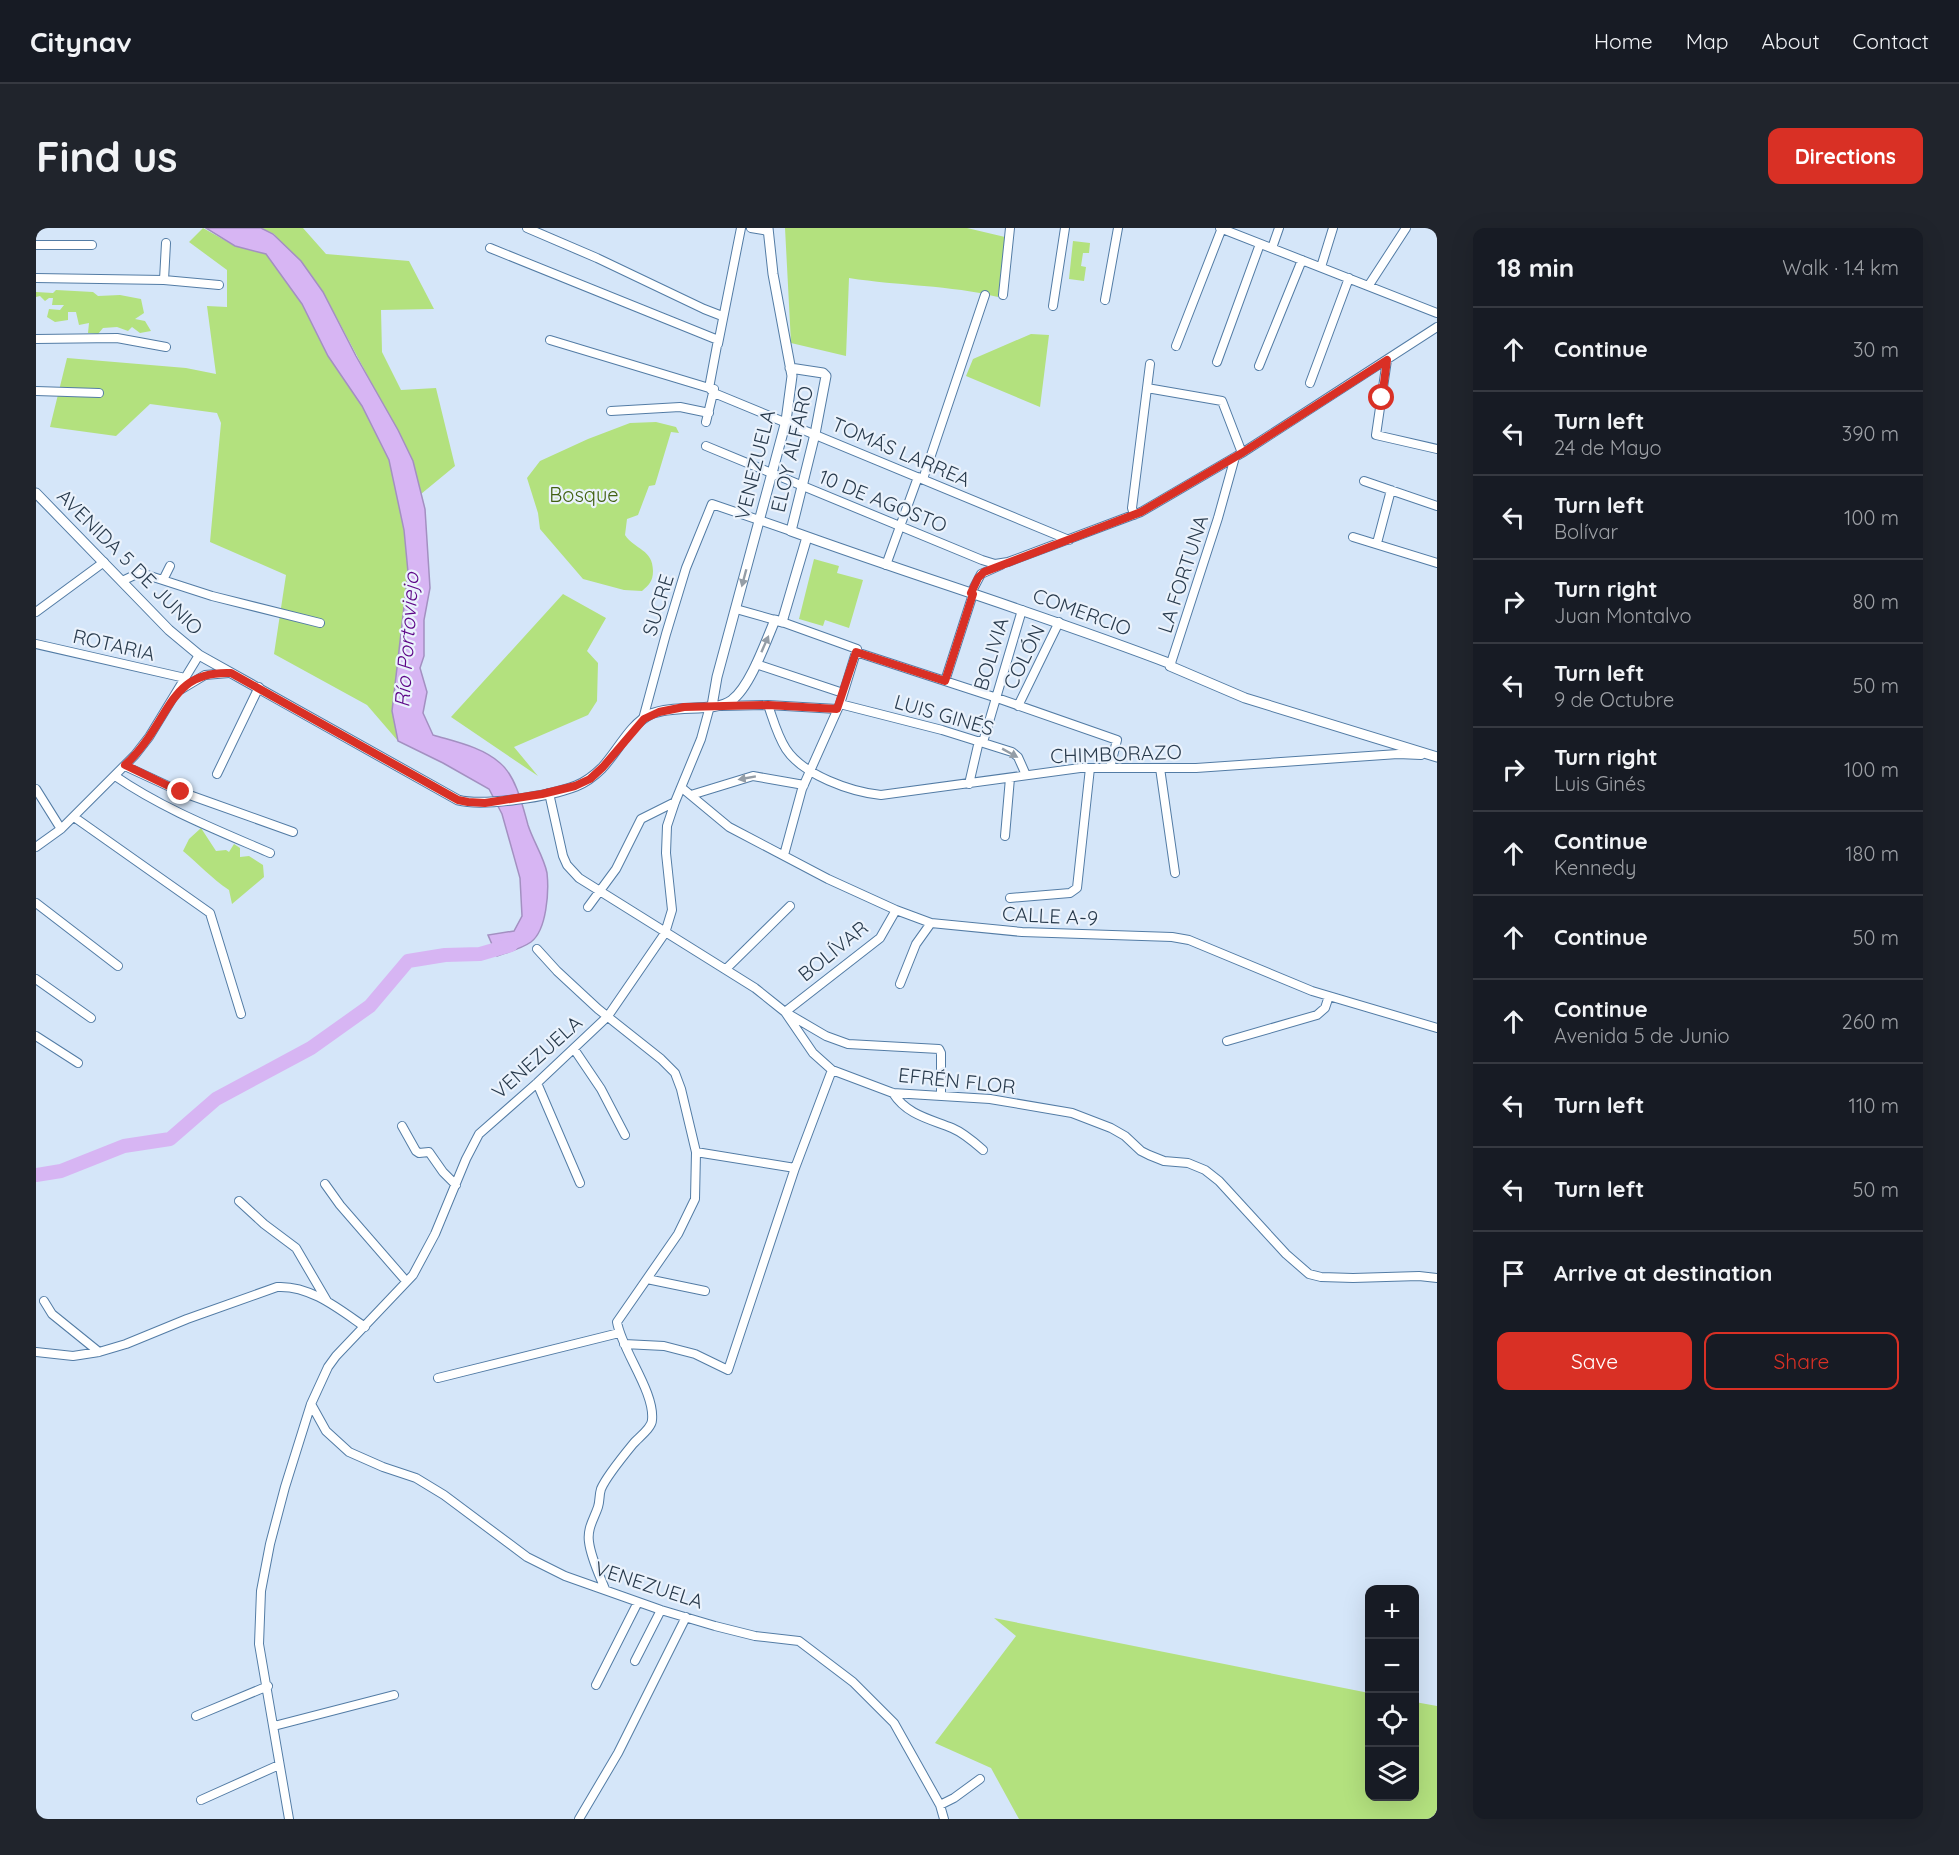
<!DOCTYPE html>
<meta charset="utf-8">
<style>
body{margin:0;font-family:Quicksand,sans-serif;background:#20242c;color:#f1f3f6}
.controls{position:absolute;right:18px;bottom:18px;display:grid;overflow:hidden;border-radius:12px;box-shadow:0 6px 24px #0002}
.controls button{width:54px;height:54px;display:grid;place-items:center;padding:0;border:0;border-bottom:2px solid #363941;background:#171b24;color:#f1f3f6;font:30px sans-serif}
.stop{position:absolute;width:18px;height:18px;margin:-14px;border:4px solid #d93025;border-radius:50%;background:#fff}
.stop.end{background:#d93025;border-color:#fff;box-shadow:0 2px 6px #0008}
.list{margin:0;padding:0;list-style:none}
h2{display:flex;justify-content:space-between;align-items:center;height:78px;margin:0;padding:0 24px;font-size:26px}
h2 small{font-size:20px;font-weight:400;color:#9ea1a6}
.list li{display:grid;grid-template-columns:39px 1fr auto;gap:18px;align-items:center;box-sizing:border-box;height:84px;padding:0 24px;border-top:2px solid #363941}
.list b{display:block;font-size:22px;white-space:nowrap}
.list p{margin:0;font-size:20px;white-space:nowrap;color:#9ea1a6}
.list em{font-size:20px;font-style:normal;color:#9ea1a6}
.actions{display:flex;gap:12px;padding:18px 24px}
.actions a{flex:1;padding:14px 0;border:2px solid #d93025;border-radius:12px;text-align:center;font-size:21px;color:#d93025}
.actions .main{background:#d93025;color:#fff}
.icon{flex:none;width:33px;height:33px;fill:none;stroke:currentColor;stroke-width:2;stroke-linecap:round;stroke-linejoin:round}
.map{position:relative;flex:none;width:1401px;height:1591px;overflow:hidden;border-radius:12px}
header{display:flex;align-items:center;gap:36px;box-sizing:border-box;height:84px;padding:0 30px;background:#171b24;border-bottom:2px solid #363941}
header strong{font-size:28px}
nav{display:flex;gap:33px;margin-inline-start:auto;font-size:21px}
.intro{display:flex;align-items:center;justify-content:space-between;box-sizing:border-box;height:144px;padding:0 36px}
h1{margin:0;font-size:42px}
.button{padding:15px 27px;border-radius:12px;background:#d93025;color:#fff;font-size:21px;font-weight:700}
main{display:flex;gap:36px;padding:0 36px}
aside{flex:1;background:#171b24;border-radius:12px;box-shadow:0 6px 24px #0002}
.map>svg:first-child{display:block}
.green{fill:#b3e17e}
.water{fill:#d7b5f3;stroke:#a390c1;stroke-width:1.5}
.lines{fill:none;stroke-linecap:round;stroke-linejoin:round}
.river{stroke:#d7b5f3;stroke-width:14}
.minor-casing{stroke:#537ca5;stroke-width:10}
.tertiary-casing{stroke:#537ca5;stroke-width:11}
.minor{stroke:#fff;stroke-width:8}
.tertiary{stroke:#fff;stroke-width:9}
.oneway{fill:#949da6}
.route{stroke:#d93025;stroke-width:8}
.labels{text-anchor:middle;stroke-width:4.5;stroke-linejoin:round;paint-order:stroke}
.street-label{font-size:20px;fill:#293b4d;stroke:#eaf2fc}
.park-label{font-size:20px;fill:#426112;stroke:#eaf2fc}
.water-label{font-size:21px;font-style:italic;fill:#5d0587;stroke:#eaf2fc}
</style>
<header>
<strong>Citynav</strong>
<nav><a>Home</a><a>Map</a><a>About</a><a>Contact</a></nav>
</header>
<div class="intro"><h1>Find us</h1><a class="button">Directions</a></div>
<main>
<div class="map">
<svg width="1401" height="1591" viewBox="0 0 1401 1591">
<rect width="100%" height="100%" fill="#d5e6f9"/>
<!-- green -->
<path class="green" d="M167 0 199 18 230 26 266 76 292 128 326 178 353 232 368 302 372 344 356 483 362 513 331 477 238 426 250 347 174 314 185 195 181 185 114 176 80 208 14 199 31 130 150 140 180 146 171 78 191 79V42L153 14Z
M225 0H267L290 26 373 33 398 81 345 82 346 124 365 162 400 160 419 238 385 266 377 233 287 64 238 6Z
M749 0H931L969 9 962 69C914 57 863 58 813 50L810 128 755 115Z
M1037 13 1054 15 1053 25H1047L1045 38 1050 39 1048 53 1033 51Z
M20 62 57 64 62 68 84 67 105 71 108 85 99 91 109 93 115 103 104 105 96 99 92 103 81 99 67 100 62 106 52 105 53 95 43 97 40 84H32V92L19 94 11 89 13 81 24 82 28 77H16L17 70H13L9 73 4 68 0 69V64L17 65Z
M995 106 1013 107 1004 179 930 148 937 131Z
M620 194 640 199 643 205 635 204 619 257 613 258 602 287 591 291 589 307C599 322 617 321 617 343 617 353 613 357 606 363L588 362 547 351 504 301 502 285 491 250 504 233 552 211 594 195Z
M778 331 803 338 801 345 827 352 813 400 789 392 787 398 763 391Z
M527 366 570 390 551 423 562 435 561 473 552 487 478 519 502 548 415 489Z
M165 600 180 623 190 622 193 624 198 616 204 620V629L213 628 227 637 228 649 196 676 193 662C175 650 163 636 147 623L153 611Z
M958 1390 1333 1465 1334 1568H1378L1379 1474 1401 1478V1591H983L955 1540 899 1515 980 1408Z"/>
<!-- water -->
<path class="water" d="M170 0H225L237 6 265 33 287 64 320 128 362 202 377 233 389 281 394 360 388 392V428L384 440 391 464 387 485 397 507C420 514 446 519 464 535 480 548 487 579 492 597 497 613 508 629 511 645 513 663 511 702 495 714 485 721 472 724 461 728L452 707 478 703 486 688 484 650 466 586 453 561 407 535 362 513 356 483 372 344 368 302 353 232 326 178 292 128 266 76 230 26 199 18Z"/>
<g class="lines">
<!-- river -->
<path class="river" d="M0 947 25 943 88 918 134 911 180 871 275 820 334 778 372 733 409 727 444 726 475 717"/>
<!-- minor casing -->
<g class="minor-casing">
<path id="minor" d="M491 0 561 30 668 81 686 88
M715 0 732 3
M1184 0 1401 85
M0 17H56
M454 20 682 112 673 160
M1236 20 1243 0
M1285 39 1297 0
M0 50 128 52 183 57
M128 52 130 15
M1333 57 1370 0
M967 67 974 0
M1069 72 1082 0
M1017 78 1029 0
M0 111 81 110 130 119
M514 112 673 160 678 165 1033 312
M682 116 705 0
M1140 118 1186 0
M1351 132 1340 207 1401 221
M1181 134 1224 16
M1223 138 1266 32
M1274 155 1313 50
M1111 160 1186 173 1206 225
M0 163 63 165
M575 183 644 179 673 185
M670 194 678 161
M670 218 946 332 959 336 972 334 1105 284 1206 225 1401 99
M887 251 949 67
M1328 253 1401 278
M1098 287 1096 280 1114 136
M1317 309 1401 335
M1341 315 1355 262
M850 337 882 249
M127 352 134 338
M86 353 103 345 111 347 176 368 284 395
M935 365 945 346 965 337
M700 381 746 394 821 421 820 424 961 470 1081 512 1074 540
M0 384 68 334
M0 416 149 450
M720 436 807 465
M1134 438 1182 290 1199 229
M909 453 937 366
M144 462 169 447 193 445
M804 476 906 502 976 524 982 529 990 547
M732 477C737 491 741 507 750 521 767 547 815 564 845 567L1044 540H1160L1362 526 1385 527
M685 478 732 477 801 481
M982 478 1023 394
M607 491 630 406 650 340 676 276 755 303
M947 514 986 382
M89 538 145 564 257 604
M1124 540 1139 645
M181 546 223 459
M79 548C127 581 181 602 234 625
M933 556 943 513
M646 560 693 599 792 651 860 682 895 695 986 704 1136 709 1153 712 1276 763 1401 800
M0 561 25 601
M513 565 527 628 531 637 543 650 719 760 749 784 777 825 796 842 857 865 954 871 1036 885 1075 900 1089 908 1105 923 1113 927 1128 933 1152 935 1169 942 1183 953 1250 1026 1273 1046 1285 1049 1317 1050 1383 1048 1401 1050
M655 567 717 548 768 557
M38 589 174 685 205 786
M969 608 974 550
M0 619 25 601 99 527 113 509 163 427
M748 627 766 561 804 476 821 421
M974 670 1034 665 1041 660 1054 540
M0 675 82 738
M552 679 580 641 605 591 639 574
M860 682 844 710 749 784 790 808 812 816 903 821 905 825V867
M501 721 521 743 562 781 625 831 639 845 645 861 660 924 659 971 642 1006 581 1094C586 1123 619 1164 616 1192 616 1200 602 1210 597 1216 588 1227 570 1249 565 1261 563 1267 564 1273 562 1279 558 1291 551 1300 553 1314 555 1330 563 1346 569 1361
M690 741 754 678
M0 751 55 790
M864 756 880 716 895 695
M0 808 42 835
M1191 813 1281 787 1289 780 1293 768
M538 821 565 861 589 907
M501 855 544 955
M857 865C871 887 894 891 916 900 928 905 938 914 947 922
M366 898 380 923 383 925 393 924 407 944 420 957
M660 924 759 940
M289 956 304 977 370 1053
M203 973 228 996 260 1020 291 1073
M611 1051 669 1063
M8 1073 16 1086 63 1124
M588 1116 628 1118 659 1126 692 1142 759 940 796 842
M0 1124 37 1128 63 1124 90 1116 151 1091 241 1059C274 1057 303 1081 329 1099
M402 1150 583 1105
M275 1176 290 1203 313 1224 347 1239 380 1250 408 1267 491 1329 529 1348 625 1382 679 1398 719 1408 763 1413 817 1454 858 1495 904 1577 908 1591
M599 1433 625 1382
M560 1457 602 1374
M160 1488 232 1458
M238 1498 358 1467
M165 1572 243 1537
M904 1577 918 1570 944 1551
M253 1591 223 1416 225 1363 234 1316 249 1259 275 1176 292 1139 300 1128 377 1047 399 1006 430 931 443 906 501 855 572 788 629 705 636 682 630 625 631 598 639 574 665 511 674 478
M543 1591 582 1525 650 1389"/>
</g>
<!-- tertiary casing -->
<g class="tertiary-casing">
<path id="tertiary" d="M754 140 787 145 790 148 779 206 755 303C882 349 1010 388 1135 436L1134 438 1209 470 1401 529
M0 265 133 402 163 427 422 572C448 579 514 568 540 558 550 554 558 548 566 540 582 523 594 496 615 486 639 476 679 485 696 472 714 459 730 413 739 392L746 394 771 309
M676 478 681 449 750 193 756 148 737 46 732 0"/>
</g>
<!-- minor -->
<use href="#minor" class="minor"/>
<!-- tertiary -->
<use href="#tertiary" class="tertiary"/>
</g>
<!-- one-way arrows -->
<defs><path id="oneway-solid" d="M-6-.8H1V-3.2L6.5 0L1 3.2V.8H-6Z" transform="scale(1.5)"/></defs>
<g class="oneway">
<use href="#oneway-solid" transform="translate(708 350) rotate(105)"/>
<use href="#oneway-solid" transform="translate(729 416) rotate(-66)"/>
<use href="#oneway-solid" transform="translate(974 525) rotate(29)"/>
<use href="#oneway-solid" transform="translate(711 550) rotate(170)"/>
</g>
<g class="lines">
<!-- route -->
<path class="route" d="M145 564 89 537C98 529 106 519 113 509 137 474 144 443 195 445L422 572 432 574 449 575 506 566 539 558 554 551 567 539 608 491 623 484 648 479 732 477 801 481 820 424 909 453 937 366 935 365 942 350 948 344 1105 284 1206 225 1351 132 1346 170"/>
</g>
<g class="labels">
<!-- street labels -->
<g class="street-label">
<text transform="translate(756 221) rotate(-77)" y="7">ELOY ALFARO</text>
<text transform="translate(865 224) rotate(23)" y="7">TOMÁS LARREA</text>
<text transform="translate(719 237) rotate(-76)" y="7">VENEZUELA</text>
<text transform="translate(847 273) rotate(22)" y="7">10 DE AGOSTO</text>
<text transform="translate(94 334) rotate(45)" y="7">AVENIDA 5 DE JUNIO</text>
<text transform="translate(1147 346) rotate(-72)" y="7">LA FORTUNA</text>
<text transform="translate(622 377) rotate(-73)" y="7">SUCRE</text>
<text transform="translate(1046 384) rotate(20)" y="7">COMERCIO</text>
<text transform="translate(78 417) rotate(13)" y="7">ROTARIA</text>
<text transform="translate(955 426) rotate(-73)" y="7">BOLIVIA</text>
<text transform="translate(988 429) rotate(-64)" y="7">COLÓN</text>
<text transform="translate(908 487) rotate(16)" y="7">LUIS GINÉS</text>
<text transform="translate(1080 526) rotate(-2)" y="7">CHIMBORAZO</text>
<text transform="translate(1014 688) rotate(3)" y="7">CALLE A-9</text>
<text transform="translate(797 723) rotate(-39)" y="7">BOLÍVAR</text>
<text transform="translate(501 829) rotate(-42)" y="7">VENEZUELA</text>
<text transform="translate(921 853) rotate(6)" y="7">EFRÉN FLOR</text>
<text transform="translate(613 1357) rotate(18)" y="7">VENEZUELA</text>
</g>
<!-- park labels -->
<g class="park-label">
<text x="548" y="274">Bosque</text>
</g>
<!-- water labels -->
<g class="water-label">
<text transform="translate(371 412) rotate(-86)" y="7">Río Portoviejo</text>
</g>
</g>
</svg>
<div class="controls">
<button>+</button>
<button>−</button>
<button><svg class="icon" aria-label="locate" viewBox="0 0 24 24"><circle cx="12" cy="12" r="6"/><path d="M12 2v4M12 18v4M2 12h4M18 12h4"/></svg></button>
<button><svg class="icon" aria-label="layers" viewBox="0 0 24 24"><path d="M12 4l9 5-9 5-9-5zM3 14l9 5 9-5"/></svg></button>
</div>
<div class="stop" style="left:1346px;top:170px"></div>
<div class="stop end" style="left:145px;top:564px"></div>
</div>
<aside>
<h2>18 min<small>Walk · 1.4 km</small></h2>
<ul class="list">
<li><svg class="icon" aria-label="ahead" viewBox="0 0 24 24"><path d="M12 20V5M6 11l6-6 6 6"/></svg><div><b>Continue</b></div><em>30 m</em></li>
<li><svg class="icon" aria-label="left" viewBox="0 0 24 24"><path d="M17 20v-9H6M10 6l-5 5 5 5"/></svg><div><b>Turn left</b><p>24 de Mayo</p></div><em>390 m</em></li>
<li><svg class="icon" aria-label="left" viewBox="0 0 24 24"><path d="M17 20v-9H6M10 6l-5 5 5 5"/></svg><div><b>Turn left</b><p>Bolívar</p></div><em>100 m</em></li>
<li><svg class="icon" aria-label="right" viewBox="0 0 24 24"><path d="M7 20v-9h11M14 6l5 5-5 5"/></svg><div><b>Turn right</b><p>Juan Montalvo</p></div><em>80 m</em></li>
<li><svg class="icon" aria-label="left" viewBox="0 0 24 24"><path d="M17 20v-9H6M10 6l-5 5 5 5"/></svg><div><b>Turn left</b><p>9 de Octubre</p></div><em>50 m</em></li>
<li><svg class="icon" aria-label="right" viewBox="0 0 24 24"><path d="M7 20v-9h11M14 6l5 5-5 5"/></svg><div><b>Turn right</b><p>Luis Ginés</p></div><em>100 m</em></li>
<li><svg class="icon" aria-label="ahead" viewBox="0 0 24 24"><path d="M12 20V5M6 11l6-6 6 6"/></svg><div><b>Continue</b><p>Kennedy</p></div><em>180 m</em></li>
<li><svg class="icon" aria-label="ahead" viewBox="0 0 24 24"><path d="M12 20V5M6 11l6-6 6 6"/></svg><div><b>Continue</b></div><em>50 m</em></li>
<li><svg class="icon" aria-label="ahead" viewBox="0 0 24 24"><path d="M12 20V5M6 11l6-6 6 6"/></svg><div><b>Continue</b><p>Avenida 5 de Junio</p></div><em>260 m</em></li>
<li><svg class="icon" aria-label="left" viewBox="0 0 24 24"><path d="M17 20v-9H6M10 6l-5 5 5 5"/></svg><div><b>Turn left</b></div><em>110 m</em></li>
<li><svg class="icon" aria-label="left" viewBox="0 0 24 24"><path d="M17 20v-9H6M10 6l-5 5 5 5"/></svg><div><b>Turn left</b></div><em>50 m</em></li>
<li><svg class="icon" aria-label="arrive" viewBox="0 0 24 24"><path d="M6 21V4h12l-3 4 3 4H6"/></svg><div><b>Arrive at destination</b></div></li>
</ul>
<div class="actions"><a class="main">Save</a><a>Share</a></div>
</aside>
</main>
